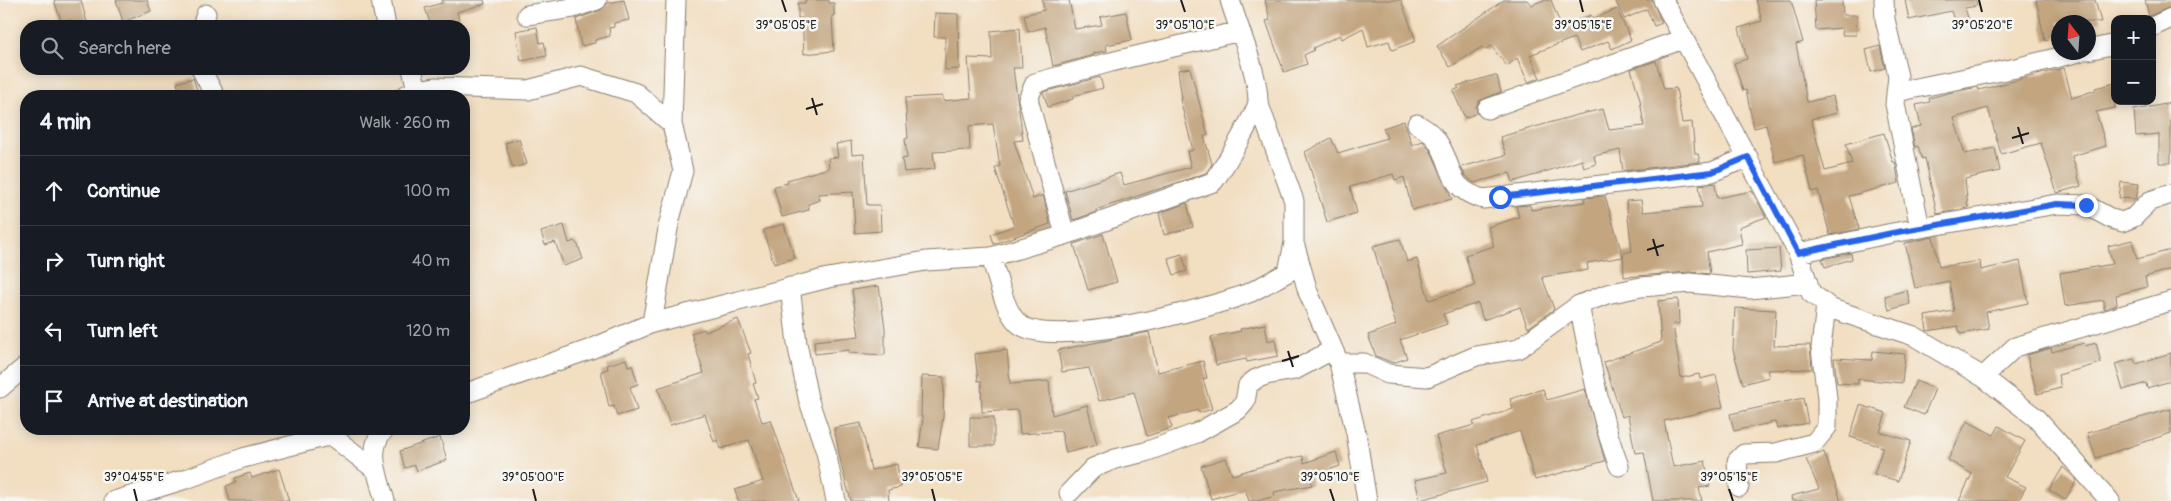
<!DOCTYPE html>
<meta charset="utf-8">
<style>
body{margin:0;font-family:Pangolin,sans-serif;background:#242831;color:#f1f3f6}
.controls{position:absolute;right:15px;top:15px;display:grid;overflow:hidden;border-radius:10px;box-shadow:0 2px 12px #0003}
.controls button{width:45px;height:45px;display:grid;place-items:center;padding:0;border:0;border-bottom:1px solid #363941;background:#171b24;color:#f1f3f6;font:25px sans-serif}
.compass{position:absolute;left:2051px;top:15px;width:45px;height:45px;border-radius:50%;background:#171b24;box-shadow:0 2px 12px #0003;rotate:343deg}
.stop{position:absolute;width:15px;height:15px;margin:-11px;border:4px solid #2563eb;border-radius:50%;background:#fff}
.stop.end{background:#2563eb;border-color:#fff;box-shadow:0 1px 5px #0008}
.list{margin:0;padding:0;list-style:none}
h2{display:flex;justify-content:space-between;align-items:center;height:65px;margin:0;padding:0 20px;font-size:21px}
h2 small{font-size:16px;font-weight:400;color:#9ea1a6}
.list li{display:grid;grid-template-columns:32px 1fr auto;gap:15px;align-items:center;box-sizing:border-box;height:70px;padding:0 20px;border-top:1px solid #363941}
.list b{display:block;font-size:19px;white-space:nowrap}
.list em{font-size:16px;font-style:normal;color:#9ea1a6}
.icon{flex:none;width:28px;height:28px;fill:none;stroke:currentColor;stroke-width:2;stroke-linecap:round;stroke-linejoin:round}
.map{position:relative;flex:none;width:2171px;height:501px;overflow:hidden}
.search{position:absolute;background:#171b24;box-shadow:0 2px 12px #0003;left:20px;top:20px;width:450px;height:55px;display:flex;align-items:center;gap:12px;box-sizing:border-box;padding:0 18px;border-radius:20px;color:#9ea1a6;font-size:19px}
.panel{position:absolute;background:#171b24;box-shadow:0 2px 12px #0003;left:20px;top:90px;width:450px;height:345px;border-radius:20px}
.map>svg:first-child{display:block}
.building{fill:#c3a580}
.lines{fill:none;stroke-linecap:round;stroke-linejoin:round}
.minor-casing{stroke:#877d6e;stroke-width:21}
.minor{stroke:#fff;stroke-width:19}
.route{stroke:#2563eb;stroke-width:6}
.ticks{fill:none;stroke:#1c1c1c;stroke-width:2}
.ticks-label{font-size:12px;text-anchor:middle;fill:#1c1c1c;stroke:#f6f6f2;stroke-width:5;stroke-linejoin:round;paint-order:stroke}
</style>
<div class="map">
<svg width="2171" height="501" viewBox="0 0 2171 501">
<rect width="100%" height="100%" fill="#f6f6f2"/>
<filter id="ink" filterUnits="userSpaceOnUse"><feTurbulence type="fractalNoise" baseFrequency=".02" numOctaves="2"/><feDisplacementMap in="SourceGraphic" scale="10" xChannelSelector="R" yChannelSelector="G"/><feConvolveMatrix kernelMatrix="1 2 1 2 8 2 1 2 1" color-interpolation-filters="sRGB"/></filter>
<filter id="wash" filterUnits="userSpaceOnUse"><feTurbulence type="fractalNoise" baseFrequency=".0096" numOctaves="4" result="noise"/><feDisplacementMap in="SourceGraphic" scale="20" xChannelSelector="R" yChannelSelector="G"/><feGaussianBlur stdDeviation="1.12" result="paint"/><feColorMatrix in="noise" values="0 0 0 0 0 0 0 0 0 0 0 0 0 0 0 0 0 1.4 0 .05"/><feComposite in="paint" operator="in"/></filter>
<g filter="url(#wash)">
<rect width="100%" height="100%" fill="#f2dec1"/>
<g id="blocks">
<!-- building -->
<path class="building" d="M54 0H81L88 26H73L71 20 62 23Z
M116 0H147L151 11 123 22Z
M442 0H484L485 4 457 12 460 23 451 26H448L447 23 431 26 425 8 442 3Z
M624 0 629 20 614 23V27L609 28 610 36 595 40V43L581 46 576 19 601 10 608 3Z
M805 0H829V3H834V15L832 16 834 51 804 54 802 18H798V3H805Z
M1042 0H1069L1075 29 1102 25 1100 17 1126 12 1132 40 1106 45 1107 51 1094 53V55L1053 66 1045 27 1028 32 1024 15 1044 10Z
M1265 0H1401L1416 41 1392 50 1389 41 1368 47 1363 28 1342 39 1340 35 1313 48 1314 50 1304 55 1307 64 1284 72 1266 21 1270 20Z
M1504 0H1527L1531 5 1544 0H1551L1561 27 1591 15 1593 19 1617 9 1631 40 1612 49 1608 41 1580 52 1574 38 1530 55 1540 78 1528 82 1517 58 1507 66 1491 46 1485 50 1482 47 1450 67 1437 46Z
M1615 0H1652L1662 23 1654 26 1647 9 1624 19Z
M1756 0H1791L1803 42 1796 44 1807 102 1833 96 1837 113 1811 119 1825 171 1852 164 1846 144 1884 133 1893 162H1895L1899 183 1849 196 1859 229 1830 235 1818 190 1812 192 1803 155 1775 162 1766 125 1754 128 1746 90 1743 91 1734 63 1747 59 1739 28 1762 21Z
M1814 0H1842L1843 15H1857L1856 35H1842L1843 28 1816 30Z
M1905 0H1976L1977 6 1965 8 1969 21 1955 24 1951 11 1909 20Z
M2036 0H2095L2101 22H2058V37L2045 41Z
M2145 0H2171V7L2149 16Z
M935 13 958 14 959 69 945 70V37H934Z
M537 27 540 43 544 42 547 56 521 61 516 31Z
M1020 28 1022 68H1013L1023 140 1014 141 1033 199 1043 195 1050 224 994 244 991 234 1014 226 995 168 1000 166 993 124 969 126 970 150 933 152 935 169 904 172 902 159 907 158 905 139 908 138 905 98 943 96V101L971 98 968 58 992 59 991 31Z
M1880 46 1885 68 1871 72 1866 50Z
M1656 61 1664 89 1676 88 1682 123 1692 122 1695 154H1698L1700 162 1623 171 1620 150 1594 156 1596 164 1584 168 1582 160 1513 182 1510 173 1474 183 1465 175 1461 167 1506 155 1500 137 1577 115 1603 109 1609 130 1644 126 1640 100 1631 69Z
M1190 68 1208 135 1204 136 1212 164 1206 173 1096 210V212L1073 220 1065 191 1120 173 1124 185 1191 167 1187 152 1193 150 1180 99H1182L1178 70Z
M2064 68 2072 98 2096 90 2095 88 2115 83V108L2096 112 2106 146 2072 156 2081 186 2057 193 2041 143 2001 154 1988 108 1954 118 1965 154 1995 148 2000 171 1965 179 1968 208 1937 214 1925 158 1922 159 1918 146 1915 147 1911 129 1921 126 1916 105 1930 102 1929 98 1953 92 1978 87 1979 90Z
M1491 76H1497L1501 92 1479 101 1476 107 1477 113 1465 118 1453 91 1459 88 1457 86Z
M1100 77 1103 88 1073 96V99L1048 107 1043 92Z
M193 78 198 93 181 96 177 83Z
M2171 103V163H2159V134L2136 136 2134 110Z
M1404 121 1412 145 1423 141 1432 153 1452 199 1412 210 1404 177 1395 180 1393 174 1350 187 1357 213 1327 222 1305 152 1331 138 1338 153 1387 138 1383 128Z
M519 139 527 164 513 168 505 143Z
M851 141 852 155 864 154 867 205H880L881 231 855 233 853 192 818 194 820 200 808 204 809 210 782 217 774 188 775 186 788 183 787 180 829 168 828 158 838 157 836 144Z
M2121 182 2139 184 2136 199 2119 198Z
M1715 183 1717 198 1752 191 1766 217 1739 227 1742 244 1707 252 1710 274 1689 272 1624 277 1623 253 1632 251 1626 201 1641 200 1643 212 1702 207 1699 185Z
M1605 196 1623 257 1587 263 1588 270 1542 277 1554 309 1528 328 1520 307 1483 320 1478 303 1443 314 1447 324 1400 340 1407 358 1393 363 1376 356 1368 335 1396 325 1373 246 1400 239 1407 262 1417 259 1429 300 1475 286 1465 255 1494 246 1488 227 1519 217 1516 206 1530 205 1531 210 1585 202 1584 198Z
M1187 203 1193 227 1164 235 1159 213Z
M784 224 795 258 774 264 763 230Z
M564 225 569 243 574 241 578 245 583 259 564 266 555 242 545 245 541 232Z
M1103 234 1117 282 1088 290 1074 244Z
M1933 237 1939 267 1980 261 1981 270 2020 261 2028 303 1986 312 1989 329 1960 334 1958 326 1927 331 1925 316 1954 311 1949 281 1915 288 1905 243Z
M2132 240 2137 259 2171 250V269L2145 277 2147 287 2116 295 2117 305 2104 309V300L2065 306 2060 273 2113 264 2108 246Z
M1779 248 1781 271 1747 274 1746 250Z
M1851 253 1852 259 1825 267 1822 259Z
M1182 254 1187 271 1174 275 1168 258Z
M879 286 885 328V355L849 353V350L815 354 814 341 859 336 852 290Z
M1907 290 1910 304 1889 310 1885 296Z
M1678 299 1679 324H1673L1681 378 1699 374 1700 379 1716 375 1723 407 1664 421 1673 467 1705 461 1710 486 1699 488 1702 501H1653L1644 452 1635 453 1628 415 1622 417 1604 362 1661 342 1658 301Z
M1735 308 1776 310 1774 346 1810 345 1812 369 1767 370 1769 377 1743 384 1733 350Z
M738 319 751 353 748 354 756 383 753 384 758 398 754 399 762 422 771 420 799 501H738L735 490 763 481 749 440 720 449 717 440 714 442 705 414 670 425 658 388 704 373 691 333 704 329 705 332Z
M1265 324 1268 341 1275 339 1278 356 1247 362 1246 359 1216 365 1211 337 1241 331 1240 329Z
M1149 332 1158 372 1203 361 1207 378 1203 379 1212 409 1199 413 1198 410 1169 418 1172 428 1147 436 1134 392 1099 401 1089 368 1062 372 1058 350Z
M2084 343 2085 346 2096 343 2101 363 2058 375 2061 388 2037 394 2027 355 2051 348 2052 352Z
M1007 350 1010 384 1049 381 1052 415 1087 405 1097 445 1066 453 1061 431 1020 434 1018 410 982 412 981 381H978L975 354Z
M1873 351 1905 354 1902 383 1858 379V384L1837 383 1834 358 1872 360Z
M2171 353V381L2147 388 2146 383 2123 390 2115 364 2134 359 2136 364Z
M626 359 628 366 632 365 638 384 630 387 637 410 617 416 614 406 609 407 601 371 608 369 607 365Z
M922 376 944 377 943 417 938 449 919 447 923 417H921Z
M1916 381 1935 389 1924 415 1904 407Z
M1543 389 1547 400 1585 389 1605 461 1535 480 1520 431 1477 445 1487 482 1420 500 1415 480 1447 473 1436 436 1474 425 1473 422 1513 409 1510 399Z
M1803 398 1808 423 1777 429 1775 422 1734 431 1730 414Z
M1860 405 1886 413 1880 432 1911 441 1898 481 1874 474 1883 447 1850 437Z
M2171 409V433L2096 458 2087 433Z
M970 417H994V446H970Z
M1967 421 1994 435 1999 426 2025 441 2005 477 2026 487 2018 501H1959L1972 474 1948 460Z
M861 423 871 470 897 464 901 487 888 490 889 501H851L842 468 834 428Z
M440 437 447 460 417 471 415 465 405 468 400 451Z
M1336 452 1340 466 1310 476 1312 485 1274 492 1275 496 1257 501H1249L1245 489 1211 499 1201 466 1226 458 1232 475 1286 459 1303 456 1304 463Z
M1824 452 1841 501H1792L1791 496 1819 489 1806 459Z
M2063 467 2077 480 2065 500 2049 490Z
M279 469 289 501H230L226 486 236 482 235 478 250 473 252 478Z"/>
</g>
</g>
<g filter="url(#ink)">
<use href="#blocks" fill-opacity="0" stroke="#877d6e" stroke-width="1"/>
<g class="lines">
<!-- minor casing -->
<g class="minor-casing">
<path id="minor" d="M381 0 386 26
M1663 0 1798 253 1811 293 1832 309 1914 336 1983 377 2035 417 2110 501
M1884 0 1885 19 1898 76 1895 104 1920 228
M527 15 573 8 597 0
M202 26 206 14
M2152 27 2171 18
M2088 50 2115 44
M201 69 215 96
M412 69 417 90
M1896 92 2016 68 2079 52
M404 96 417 90 435 87 528 90 581 76 636 93 672 124
M1487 109 1683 39
M1417 124C1423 128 1431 132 1435 138 1456 165 1443 187 1483 199L1712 172 1748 157
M1065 235 1028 99 1035 83 1111 62 1240 31
M1295 246 1308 292 1339 363 1356 433 1367 501
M1798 253 1892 233 2057 204 2086 205 2112 219 2122 222 2134 217 2150 201 2171 194
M991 257C997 275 1004 310 1018 323 1048 352 1213 308 1251 292 1263 286 1275 279 1288 272L1294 243V201L1258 102
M790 287 797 343 808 398 826 452 836 501
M1579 305C1590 358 1599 415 1619 466
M652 323 669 223 683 171 672 124 676 0
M1339 363H1364L1388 374 1427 377 1476 356 1518 349 1579 305 1607 294 1641 287 1690 283 1750 289 1808 283
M1983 377 2015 347 2171 301
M0 388 26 366
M464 394 591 349 652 323 828 278 926 261 991 257 1065 235 1213 182C1222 171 1257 112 1258 101 1258 72 1238 28 1230 0
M1739 487 1737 461 1744 454 1776 453 1814 443 1827 427V398L1821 348 1826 305
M1069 493 1093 468 1115 459 1145 452 1197 433 1238 410 1245 402 1248 385 1256 379 1266 375 1295 370 1332 350
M114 501 186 479 243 458 324 437H333L377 471
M385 501C379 478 365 448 385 429"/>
</g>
<!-- minor -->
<use href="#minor" class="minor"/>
</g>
</g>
<g class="lines" filter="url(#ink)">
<!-- route -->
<path class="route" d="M1500 197 1712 172 1748 157 1798 253 1892 233 2057 204 2086 205"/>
</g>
<!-- ticks -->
<path class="ticks" d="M782 0 786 12M1181 0 1185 12M1580 0 1583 12M1979 0 1982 12M812 98 817 115M806 109 823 104M2018 127 2023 144M2012 138 2029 133M1653 239 1658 256M1647 250 1664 245M1288 351 1293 367M1282 361 1299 356M134 489 137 501M533 489 536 501M932 489 935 501M1330 489 1334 501M1729 489 1733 501"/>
<g class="ticks-label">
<text x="786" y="29">39°05'05"E</text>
<text x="1185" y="29">39°05'10"E</text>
<text x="1583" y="29">39°05'15"E</text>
<text x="1982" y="29">39°05'20"E</text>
<text x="134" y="481">39°04'55"E</text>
<text x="533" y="481">39°05'00"E</text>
<text x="932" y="481">39°05'05"E</text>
<text x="1330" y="481">39°05'10"E</text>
<text x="1729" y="481">39°05'15"E</text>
</g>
</svg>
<div class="controls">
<button>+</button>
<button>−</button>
</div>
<svg class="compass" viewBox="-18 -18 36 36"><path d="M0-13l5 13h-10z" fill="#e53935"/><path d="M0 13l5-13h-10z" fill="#9ea1a6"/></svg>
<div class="stop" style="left:1500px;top:197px"></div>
<div class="stop end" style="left:2086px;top:205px"></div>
<div class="search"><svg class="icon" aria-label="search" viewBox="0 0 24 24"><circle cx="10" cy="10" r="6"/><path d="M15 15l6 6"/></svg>Search here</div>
<section class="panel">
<h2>4 min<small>Walk · 260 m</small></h2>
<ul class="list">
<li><svg class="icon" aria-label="ahead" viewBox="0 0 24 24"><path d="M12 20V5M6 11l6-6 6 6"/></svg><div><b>Continue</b></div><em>100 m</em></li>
<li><svg class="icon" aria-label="right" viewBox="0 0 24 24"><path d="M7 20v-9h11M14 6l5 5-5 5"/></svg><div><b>Turn right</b></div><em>40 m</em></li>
<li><svg class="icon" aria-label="left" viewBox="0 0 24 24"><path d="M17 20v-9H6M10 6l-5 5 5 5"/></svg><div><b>Turn left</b></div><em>120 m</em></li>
<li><svg class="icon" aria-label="arrive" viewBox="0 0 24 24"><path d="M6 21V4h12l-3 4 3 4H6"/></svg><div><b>Arrive at destination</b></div></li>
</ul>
</section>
</div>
